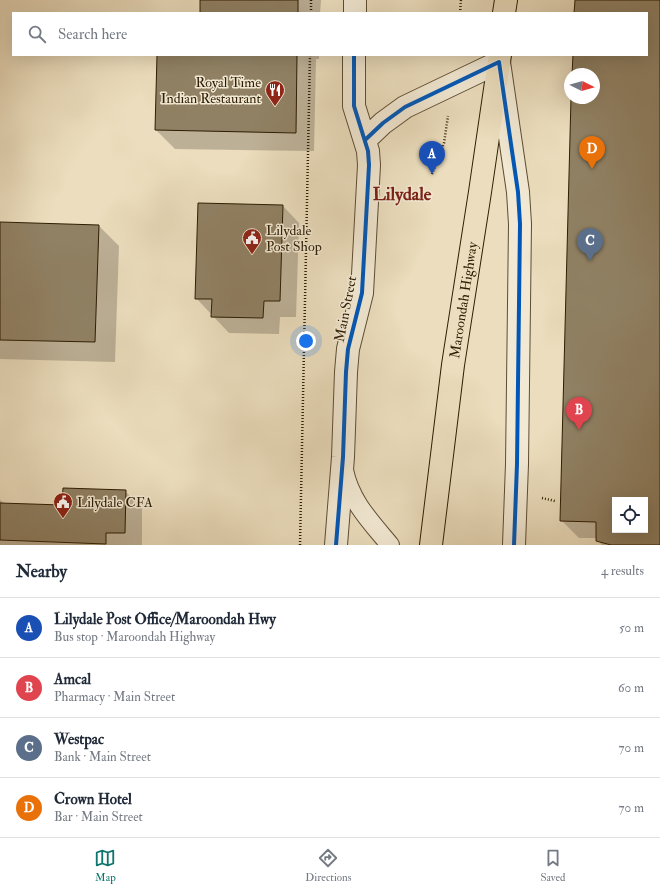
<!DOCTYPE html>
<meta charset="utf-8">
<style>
body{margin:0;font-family:"IM FELL Double Pica",serif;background:#f6f6f7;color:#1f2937}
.controls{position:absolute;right:12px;bottom:12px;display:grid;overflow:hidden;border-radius:0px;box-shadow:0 4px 16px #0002}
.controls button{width:36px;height:36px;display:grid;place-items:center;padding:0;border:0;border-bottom:1px solid #e0e1e3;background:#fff;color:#1f2937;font:20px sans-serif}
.compass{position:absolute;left:564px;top:68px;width:36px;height:36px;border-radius:50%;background:#fff;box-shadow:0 4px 16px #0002;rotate:95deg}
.you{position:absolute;left:306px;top:341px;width:14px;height:14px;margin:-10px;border:3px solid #fff;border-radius:50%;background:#1a73e8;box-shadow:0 0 0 6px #1a73e833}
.badge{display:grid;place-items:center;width:26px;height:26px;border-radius:50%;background:#0f766e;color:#fff;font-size:13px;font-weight:700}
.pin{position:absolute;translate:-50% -33px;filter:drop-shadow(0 1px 2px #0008)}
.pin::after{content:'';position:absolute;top:21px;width:14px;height:12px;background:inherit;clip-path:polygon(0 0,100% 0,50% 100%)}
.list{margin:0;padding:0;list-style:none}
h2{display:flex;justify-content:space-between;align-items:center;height:52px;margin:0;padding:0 16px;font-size:17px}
h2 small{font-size:13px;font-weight:400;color:#747a83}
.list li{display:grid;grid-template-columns:26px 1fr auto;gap:12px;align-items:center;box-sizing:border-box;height:60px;padding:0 16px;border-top:1px solid #e0e1e3}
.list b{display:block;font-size:15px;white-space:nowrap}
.list p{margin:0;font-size:13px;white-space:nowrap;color:#747a83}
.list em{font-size:13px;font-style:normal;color:#747a83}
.icon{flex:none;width:22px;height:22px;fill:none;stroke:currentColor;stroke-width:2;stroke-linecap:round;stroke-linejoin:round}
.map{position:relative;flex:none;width:660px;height:545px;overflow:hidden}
.search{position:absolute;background:#fff;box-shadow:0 4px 16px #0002;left:12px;right:12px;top:12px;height:44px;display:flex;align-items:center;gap:10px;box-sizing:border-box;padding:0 14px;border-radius:0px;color:#747a83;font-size:15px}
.sheet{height:292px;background:#fff}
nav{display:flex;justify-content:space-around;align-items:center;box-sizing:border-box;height:56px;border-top:1px solid #e0e1e3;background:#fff;font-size:11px;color:#747a83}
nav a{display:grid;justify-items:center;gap:2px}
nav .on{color:#0f766e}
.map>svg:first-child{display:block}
.shadow{fill:#0003;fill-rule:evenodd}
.building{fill:#908164;stroke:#2e1d03;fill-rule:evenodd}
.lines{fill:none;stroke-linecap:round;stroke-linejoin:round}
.service-casing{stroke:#5d4d32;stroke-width:20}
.minor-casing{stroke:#5d4d32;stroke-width:24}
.trunk-casing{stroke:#2e1d03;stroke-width:24}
.path{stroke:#2e1d03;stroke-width:2.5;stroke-dasharray:1 2;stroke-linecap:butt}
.service{stroke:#f2e9d4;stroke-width:18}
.minor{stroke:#f2e9d4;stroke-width:22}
.trunk{stroke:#ebddbd;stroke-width:22}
.cycleway-casing{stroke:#f2e9d4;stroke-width:6}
.cycleway{stroke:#0057b8;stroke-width:4}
.labels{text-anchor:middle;stroke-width:3;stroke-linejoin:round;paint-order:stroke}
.poi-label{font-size:14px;fill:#2e1d03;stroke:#f2e9d4;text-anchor:start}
.street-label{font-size:14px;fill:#2e1d03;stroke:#f2e9d4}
.district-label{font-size:18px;font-weight:bold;fill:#7a1f14;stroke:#f2e9d4}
</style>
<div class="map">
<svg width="660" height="545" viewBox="0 0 660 545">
<rect width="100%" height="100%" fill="#ebddbd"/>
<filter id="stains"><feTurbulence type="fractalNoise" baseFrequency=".005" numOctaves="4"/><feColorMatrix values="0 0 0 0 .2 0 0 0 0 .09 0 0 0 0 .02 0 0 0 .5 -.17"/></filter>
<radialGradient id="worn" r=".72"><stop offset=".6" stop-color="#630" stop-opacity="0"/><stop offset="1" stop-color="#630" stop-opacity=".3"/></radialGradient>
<!-- shadow -->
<path class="shadow" d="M201 0H321L320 13H201Z
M576 0H660V545H602L597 540V538H579L561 520 572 98H594V74H573L574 55H647V13H575ZM615 500H645V530H615Z
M158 55H319V59H316L314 151 175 149 156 130Z
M283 206 299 223 296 317H280L279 334 229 333 196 298Z
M0 223 99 226 119 246 115 362 0 359Z
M125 491 142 508V545H0V500L5 504 63 506Z"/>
<!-- building -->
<path class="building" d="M200 0H298V13H200Z
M575 0H660V545H611L596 541V522L560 521 571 98H594V74H572L573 55H647V13H574ZM615 500H645V530H615Z
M157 55H297L296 133 155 130Z
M198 203 283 205 280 301H264L263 318 211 317 212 299H195Z
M0 222 99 225 95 342 0 340Z
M63 488 126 490 125 533H106V544L0 540V503L62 505Z"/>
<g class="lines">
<!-- service casing -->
<g class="service-casing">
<path id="service" d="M344 470C350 501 371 522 390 545"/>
</g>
<!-- minor casing -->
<g class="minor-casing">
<path id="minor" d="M355 13V0
M365 140 383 123 405 107 499 62 518 192 520 224 517 464 514 545
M336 545 343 457 346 372 348 349 362 293 369 165 368 151 354 106V55"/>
</g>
<!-- trunk casing -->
<g class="trunk-casing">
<g id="trunk">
<path d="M504 13 506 0"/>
<path id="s1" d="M431 545 453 365 480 192 500 55"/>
</g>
</g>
<!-- path -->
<path class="path" d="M311 13V0
M460 13 461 0
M432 174 444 143 448 116
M542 498 555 501
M300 545 310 55"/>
<!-- service -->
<use href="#service" class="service"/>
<!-- minor -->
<use href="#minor" class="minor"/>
<!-- trunk -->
<use href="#trunk" class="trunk"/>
<!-- cycleway casing -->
<g class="cycleway-casing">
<path id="cycleway" d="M365 140 383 123 405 107 499 62 518 192 520 224 517 464 514 545
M336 545 343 457 346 372 348 349 362 293 369 165 368 151 354 106V55"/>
</g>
<!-- cycleway -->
<use href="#cycleway" class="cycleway"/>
</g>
<!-- icons -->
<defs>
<g id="restaurant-pin" transform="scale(1)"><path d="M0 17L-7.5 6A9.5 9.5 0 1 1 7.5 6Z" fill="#8f2418" stroke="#f2e9d4"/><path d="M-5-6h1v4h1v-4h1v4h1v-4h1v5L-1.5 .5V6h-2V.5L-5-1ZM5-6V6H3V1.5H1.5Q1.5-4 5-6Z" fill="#fff"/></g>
<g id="civic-pin" transform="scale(1)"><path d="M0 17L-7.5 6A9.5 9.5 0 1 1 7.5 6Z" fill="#8f2418" stroke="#f2e9d4"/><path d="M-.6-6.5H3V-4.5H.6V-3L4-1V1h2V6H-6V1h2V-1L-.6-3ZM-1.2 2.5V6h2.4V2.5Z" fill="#fff"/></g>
</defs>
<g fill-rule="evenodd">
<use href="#restaurant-pin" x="275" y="90"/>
<use href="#civic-pin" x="252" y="238"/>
<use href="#civic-pin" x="63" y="502"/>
</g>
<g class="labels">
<!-- poi labels -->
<g class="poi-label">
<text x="261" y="87" text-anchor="end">Royal Time<tspan x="261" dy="16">Indian Restaurant</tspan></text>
<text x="266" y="235">Lilydale<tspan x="266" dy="16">Post Shop</tspan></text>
<text x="77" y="507">Lilydale CFA</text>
</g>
<!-- street labels -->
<g class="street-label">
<text dy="5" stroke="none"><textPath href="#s1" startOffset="247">Maroondah Highway</textPath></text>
<text transform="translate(345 309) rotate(-79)" y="5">Main Street</text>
</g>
<!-- district labels -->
<g class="district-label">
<text x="402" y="200">Lilydale</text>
</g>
</g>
<rect width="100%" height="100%" filter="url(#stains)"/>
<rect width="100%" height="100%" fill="url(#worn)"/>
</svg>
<div class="controls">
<button><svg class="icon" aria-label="locate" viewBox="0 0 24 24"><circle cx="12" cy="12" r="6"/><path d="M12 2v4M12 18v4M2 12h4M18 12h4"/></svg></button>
</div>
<svg class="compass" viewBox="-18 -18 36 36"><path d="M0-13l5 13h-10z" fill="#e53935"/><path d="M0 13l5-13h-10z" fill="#747a83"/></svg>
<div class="you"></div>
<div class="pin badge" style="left:432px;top:174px;background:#1a4fb4">A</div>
<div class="pin badge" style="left:579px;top:430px;background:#e0444e">B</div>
<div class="pin badge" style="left:590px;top:261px;background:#5c6f8a">C</div>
<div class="pin badge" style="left:592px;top:169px;background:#e8710a">D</div>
<div class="search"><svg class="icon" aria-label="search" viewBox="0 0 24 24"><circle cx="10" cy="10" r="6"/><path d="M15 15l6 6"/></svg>Search here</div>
</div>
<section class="sheet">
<h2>Nearby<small>4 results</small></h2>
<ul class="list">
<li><span class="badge" style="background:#1a4fb4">A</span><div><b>Lilydale Post Office/Maroondah Hwy</b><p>Bus stop · Maroondah Highway</p></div><em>50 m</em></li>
<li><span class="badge" style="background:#e0444e">B</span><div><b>Amcal</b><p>Pharmacy · Main Street</p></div><em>60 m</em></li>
<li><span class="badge" style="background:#5c6f8a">C</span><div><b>Westpac</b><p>Bank · Main Street</p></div><em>70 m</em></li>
<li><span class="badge" style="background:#e8710a">D</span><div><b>Crown Hotel</b><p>Bar · Main Street</p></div><em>70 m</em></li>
</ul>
</section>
<nav>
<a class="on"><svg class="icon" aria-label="map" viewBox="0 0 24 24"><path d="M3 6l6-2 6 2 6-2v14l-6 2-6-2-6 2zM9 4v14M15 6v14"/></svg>Map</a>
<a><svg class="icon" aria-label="directions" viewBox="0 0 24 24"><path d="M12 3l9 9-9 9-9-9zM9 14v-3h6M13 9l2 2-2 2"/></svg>Directions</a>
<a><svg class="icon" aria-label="saved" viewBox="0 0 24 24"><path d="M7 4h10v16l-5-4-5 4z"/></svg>Saved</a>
</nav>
